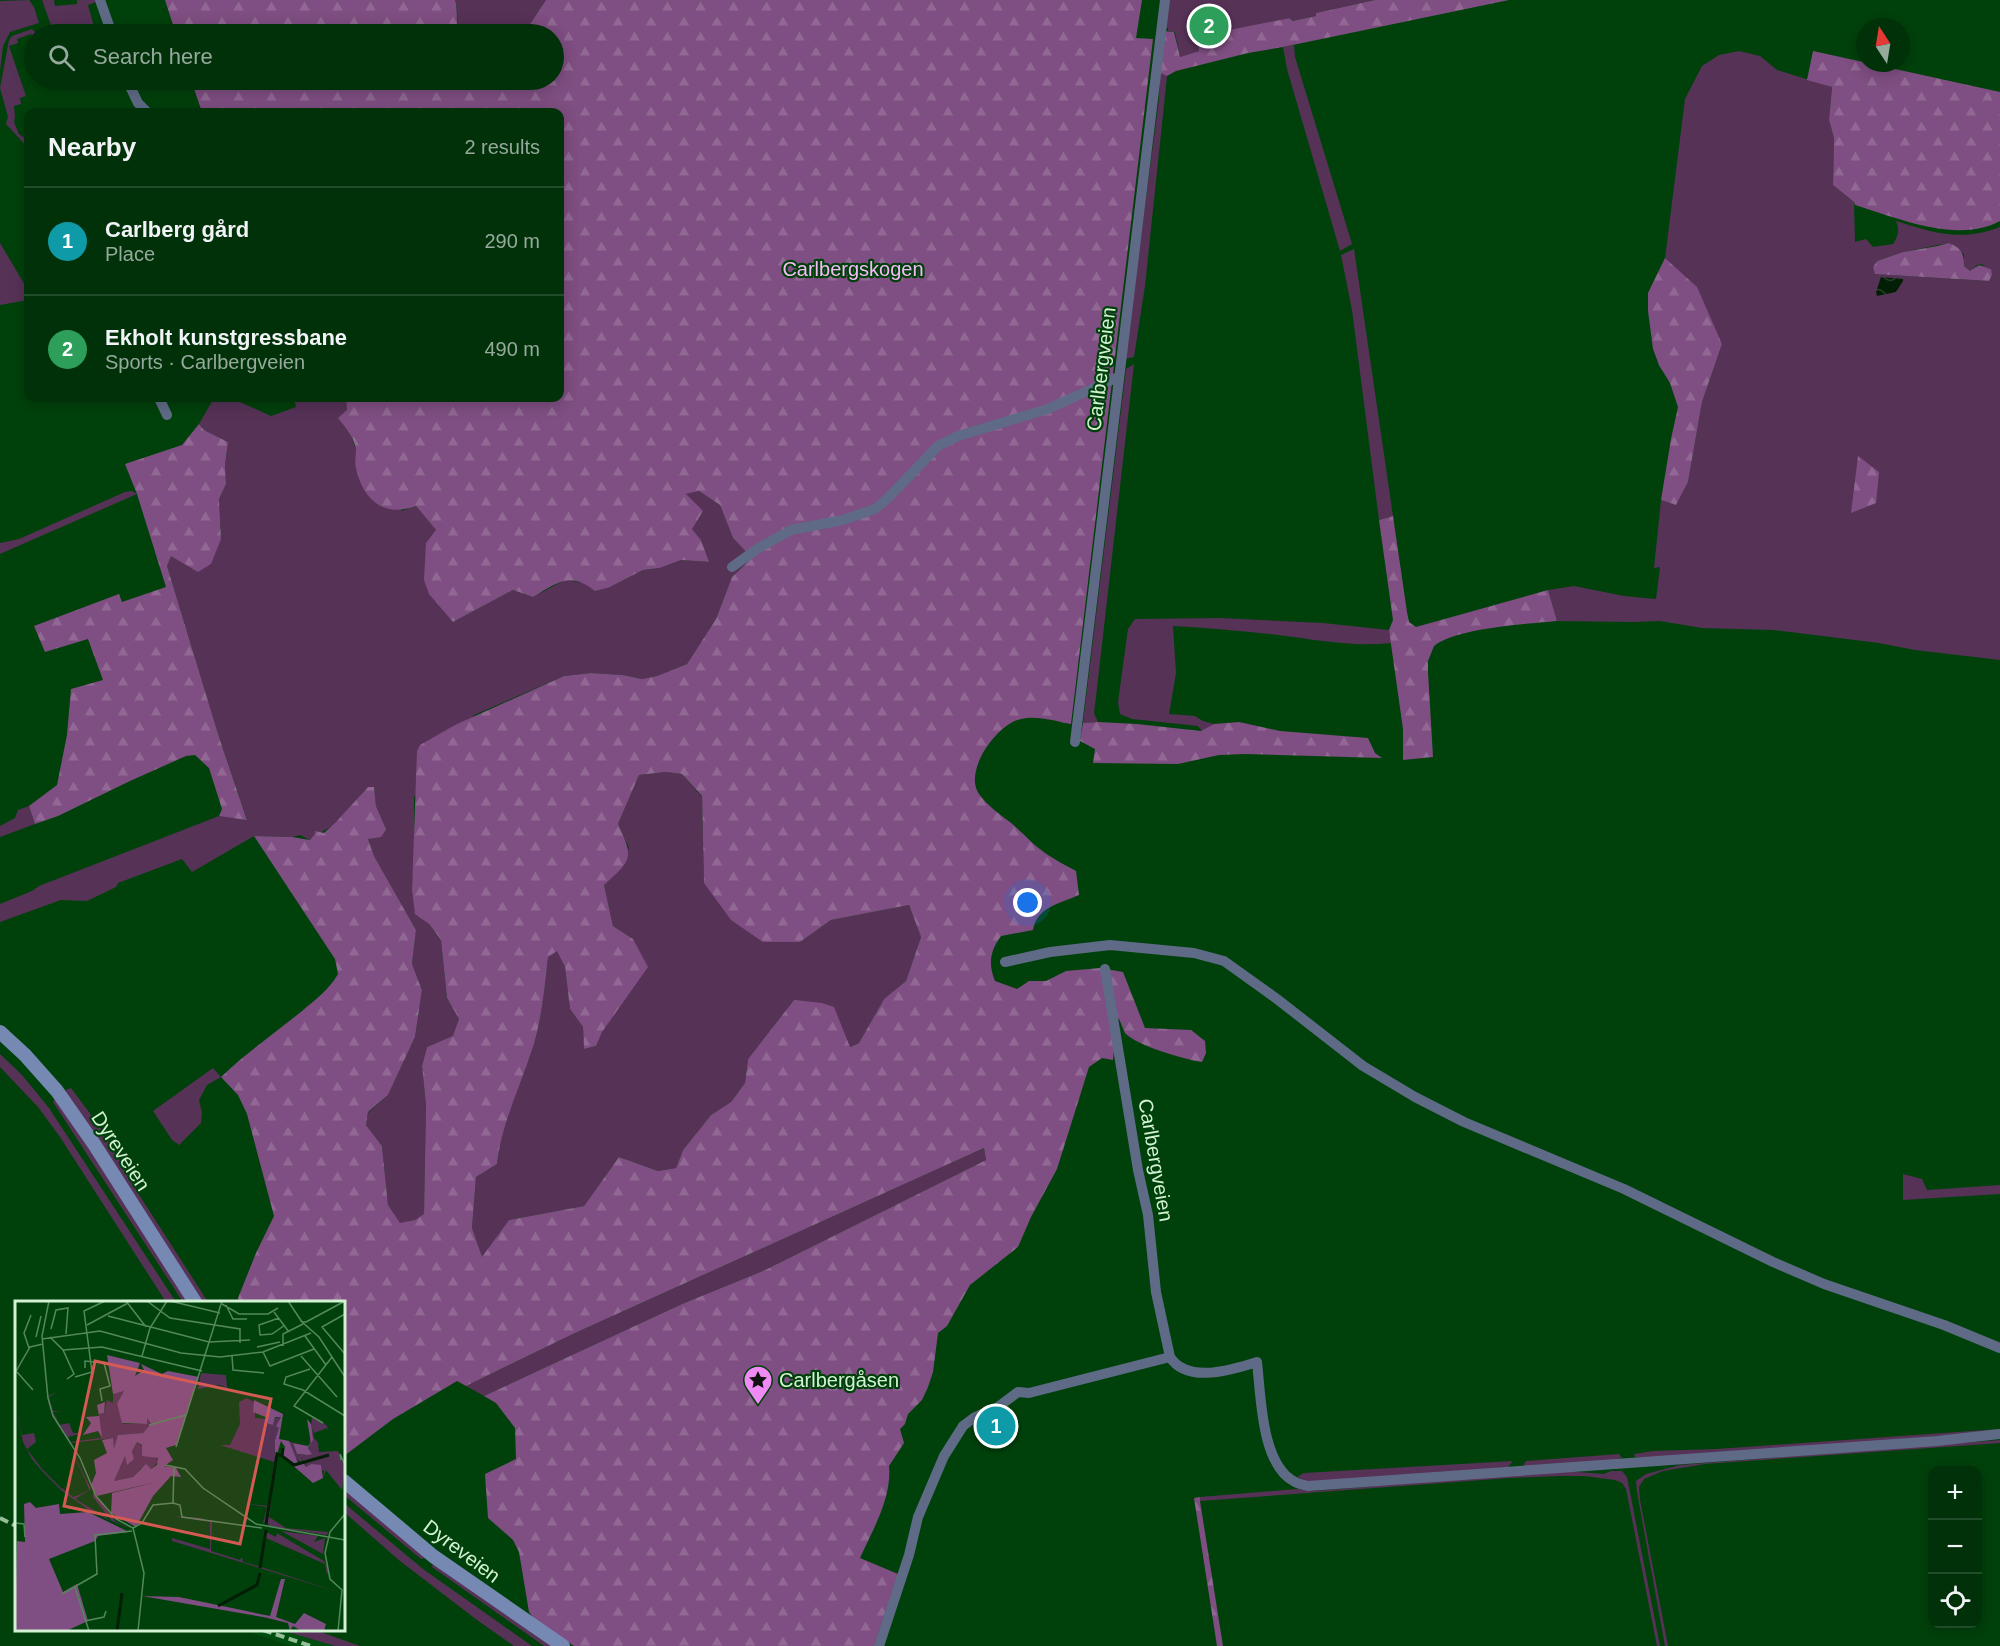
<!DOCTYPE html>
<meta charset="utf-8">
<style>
body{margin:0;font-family:Helvetica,sans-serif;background:#0a3912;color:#f1f3f6}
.controls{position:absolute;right:18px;bottom:18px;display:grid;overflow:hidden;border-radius:12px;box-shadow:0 3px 15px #0003}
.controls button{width:54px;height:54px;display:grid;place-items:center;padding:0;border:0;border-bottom:2px solid #224c29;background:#003108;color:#f1f3f6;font:30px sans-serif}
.compass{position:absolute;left:1856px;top:18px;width:54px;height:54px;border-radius:50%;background:#003108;box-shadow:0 3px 15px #0003;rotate:348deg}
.you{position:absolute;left:1028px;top:903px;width:21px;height:21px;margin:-15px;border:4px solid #fff;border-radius:50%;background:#1a73e8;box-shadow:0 0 0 9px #1a73e833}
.badge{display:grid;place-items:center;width:39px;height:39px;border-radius:50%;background:#f08bf5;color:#fff;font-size:20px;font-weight:700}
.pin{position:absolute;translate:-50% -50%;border:3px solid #fff;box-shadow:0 2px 6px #0006}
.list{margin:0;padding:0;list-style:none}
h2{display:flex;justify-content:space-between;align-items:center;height:78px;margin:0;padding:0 24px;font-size:26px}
h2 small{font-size:20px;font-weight:400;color:#95a99c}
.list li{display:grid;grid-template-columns:39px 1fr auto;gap:18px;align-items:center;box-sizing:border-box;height:108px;padding:0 24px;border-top:2px solid #224c29}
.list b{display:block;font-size:22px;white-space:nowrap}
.list p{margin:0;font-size:20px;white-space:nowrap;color:#95a99c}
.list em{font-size:20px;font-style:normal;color:#95a99c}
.icon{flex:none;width:33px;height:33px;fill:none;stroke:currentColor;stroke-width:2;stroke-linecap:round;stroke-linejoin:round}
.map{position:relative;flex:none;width:2000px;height:1646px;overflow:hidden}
.search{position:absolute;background:#003108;box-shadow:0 3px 15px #0003;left:24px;top:24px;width:540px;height:66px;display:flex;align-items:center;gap:15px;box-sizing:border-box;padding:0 21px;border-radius:33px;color:#95a99c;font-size:22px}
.panel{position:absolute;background:#003108;box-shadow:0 3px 15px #0003;left:24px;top:108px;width:540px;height:294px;border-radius:12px}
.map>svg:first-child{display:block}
.built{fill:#004d10}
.green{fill:#563257;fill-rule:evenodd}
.forest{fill:url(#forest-firs);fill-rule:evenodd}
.water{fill:url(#water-waves)}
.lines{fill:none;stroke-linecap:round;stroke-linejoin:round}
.street{stroke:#5f6b86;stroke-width:10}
.secondary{stroke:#7689b3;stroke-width:14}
.rail{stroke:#96bf99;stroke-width:4;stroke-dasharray:9 4.5;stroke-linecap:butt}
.labels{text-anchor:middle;stroke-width:4.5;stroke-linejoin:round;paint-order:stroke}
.park-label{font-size:20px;fill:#f5bbf7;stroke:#00410b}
.street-label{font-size:20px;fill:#d3f2d3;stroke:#00410b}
.poi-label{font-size:20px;fill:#d3f2d3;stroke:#00410b;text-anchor:start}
.inset-river{fill:none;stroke:#021e05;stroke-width:3}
.inset-road{fill:none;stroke:#54885b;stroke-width:1.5}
.view{fill:#d55a53;fill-opacity:0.15;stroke:#d55a53;stroke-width:3}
.inset-edge{fill:none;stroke:#d3f2d3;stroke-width:3}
</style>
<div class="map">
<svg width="2000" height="1646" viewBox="0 0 2000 1646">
<defs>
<pattern id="forest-firs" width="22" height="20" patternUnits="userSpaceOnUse" patternTransform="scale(1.5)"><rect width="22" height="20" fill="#7f4e82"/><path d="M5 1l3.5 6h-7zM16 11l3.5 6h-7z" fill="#906893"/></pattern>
<pattern id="water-waves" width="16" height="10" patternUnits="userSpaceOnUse" patternTransform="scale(1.5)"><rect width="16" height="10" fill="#021e05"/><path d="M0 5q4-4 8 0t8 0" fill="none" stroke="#263f29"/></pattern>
</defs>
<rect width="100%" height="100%" fill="#00410b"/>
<!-- built -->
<path class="built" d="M244 1630H281L335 1646H291Z"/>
<!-- green -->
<path class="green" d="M29 0 34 7 39 23 10 32 3 46 0 71V1Z
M42 0H54L55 6 77 4V0H95L96 2 88 5 96 34H54Z
M455 0H546L524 33 458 34C456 24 459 9 455 0Z
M1167 0H1375L1316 13V16L1291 21V18L1197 39 1199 51 1180 57 1175 32 1168 31V28H1164Z
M32 29 37 34 32 36 31 34 17 39 18 43 9 46 26 96 20 98 21 104 14 106 15 117 14 122 19 134 28 140V148L6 124 8 117 0 88 9 40 12 36Z
M1294 45 1295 57 1352 244 1340 251 1287 69 1283 47Z
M1739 51 1760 56 1777 70 1832 87 1829 120 1834 138 1833 185 1854 202 1855 242 1866 239 1873 247 1893 244C1898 236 1900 230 1896 221 1934 233 1961 242 2000 227V660L1915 650 1879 643 1773 630 1702 628 1660 621 1633 622 1557 621 1548 590 1574 586 1624 596 1656 599 1660 567 1654 568 1661 500 1676 505 1688 482 1702 402 1722 344 1665 258 1685 99 1702 66 1719 55ZM1948 243 1964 254V266L1970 271 1977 265 1982 264 1992 275 1989 281 1876 274 1873 267 1877 261 1903 252Z
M1160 73 1167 76 1145 286 1134 357 1125 359 1159 99Z
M0 243 28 290V300L0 305Z
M1354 249 1393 516 1379 520 1352 310 1341 255Z
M1134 364 1096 697 1094 713 1098 722 1083 723 1126 369Z
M214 398H231L271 416 296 407 294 398H346L347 410 339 418C353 437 357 443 356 467L402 511 416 506 436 530 453 622 513 590 533 597 565 580 610 587 643 570 660 568 681 560 708 562 701 540 692 529 686 494 699 491 720 505 733 538 752 558 732 577 716 619 687 664 657 676 642 679 623 675 591 673 564 676 474 715 414 797V855L412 890 416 914 429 924 441 940 447 998 459 1019 454 1036 427 1047 422 1066 426 1105 424 1215 415 1220 400 1224 388 1205 382 1146 366 1125 368 1113 388 1095 415 1037 422 990 412 964 416 930 374 856 368 839 386 829 376 806 374 787H368C357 799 347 813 334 824 326 831 317 833 310 840L300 835 292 837 254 836 192 872 182 859 118 883 116 887 87 901 61 900 0 922V904L32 891 39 886 219 816 247 819 219 737 167 566 170 556 221 539 219 499 226 484 225 465 228 442 204 430 199 424Z
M132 491 137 494 0 554V543L19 539 125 492Z
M1221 618 1323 623 1389 630 1392 643C1350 647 1319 640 1278 635 1243 631 1208 628 1173 626L1176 673 1169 714 1195 716 1203 721 1214 724 1202 731 1198 726 1132 719 1120 714 1118 702 1128 629 1135 619Z
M666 772 682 774 702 797 704 883 800 942 831 920 909 905 921 937 906 981 884 999 859 1043 849 1047 794 1000 748 1059 745 1083 731 1102 711 1115 683 1150 676 1168 658 1171 619 1157 584 1206 509 1220 482 1258 472 1228 476 1177 497 1164C502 1122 521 1084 534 1044 542 1016 545 986 548 957L557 950 565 967 570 1009 583 1027 584 1049 596 1046 633 939 613 926 604 885 629 848 618 824 639 775Z
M29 806 35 824 0 837V826L15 818 18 810Z
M0 1054 22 1075 49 1108 176 1302H166L60 1137 38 1107 0 1067Z
M213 1068 221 1077 207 1085 199 1100 202 1113 201 1123 179 1145 172 1140 153 1111Z
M71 1088 106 1135 136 1190 208 1302H202L66 1094V1090Z
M56 1098 57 1099 189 1302H183L53 1102Z
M984 1148 986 1160 765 1270 682 1304 484 1396 466 1386 575 1333Z
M1903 1174 1922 1179 1927 1190 2000 1185V1194L1903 1200Z
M2000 1429V1430L1953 1435 1660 1458 1635 1457 1634 1454 1653 1451 1717 1449Z
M2000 1440V1443L1705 1464 1663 1471 1644 1479 1639 1487 1640 1500 1668 1646H1665L1637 1492 1636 1481 1646 1474 1680 1465Z
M1619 1454 1622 1458 1610 1460 1522 1467 1526 1461Z
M1513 1461 1508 1467 1309 1482 1297 1477 1304 1473Z
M1565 1471 1604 1474 1611 1471H1622L1627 1477 1660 1646H1657L1626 1489 1622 1483 1615 1480 1584 1476H1560L1509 1478 1200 1501V1497L1297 1489 1314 1491Z
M344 1489 425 1558 421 1559 344 1495Z
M344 1503 423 1569 532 1646H514L477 1620 400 1561 344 1512Z
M433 1563 554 1646H544L432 1567Z
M281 1630H315L360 1646H335Z"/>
<!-- forest -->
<path class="forest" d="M165 0H455C458 8 456 24 458 34H176Z
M546 0H1142L1136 38 1153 39 1071 724C1055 721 1037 715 1021 719 997 724 963 771 979 794 987 805 999 814 1010 822 1023 833 1034 846 1048 855 1057 861 1067 866 1076 871L1079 895C1059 904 1037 907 1033 930L1001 936C990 951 988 964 995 981L1017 989 1029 981H1046L1066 971 1100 968 1123 972 1145 1028 1191 1030 1205 1041 1206 1053 1202 1062C1186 1060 1135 1045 1125 1033 1123 1029 1121 1023 1119 1019L1109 1020 1114 1049 1113 1060 1102 1058 1089 1067 1057 1169 1031 1217 1018 1247 970 1285 947 1326 938 1333 933 1372 928 1387 922 1400 908 1414 905 1424 900 1429 904 1443 889 1466C892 1498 873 1529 860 1558L898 1574 874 1646H574L535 1620 529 1612 519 1552 513 1540 488 1518 485 1474 516 1459 515 1428 496 1403 484 1396 682 1304 765 1270 986 1160 984 1148 575 1333 466 1386 457 1381 393 1419 344 1456V1302H239L238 1298 256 1253 274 1216 247 1114 238 1095 221 1077C246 1053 275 1033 302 1011 316 999 329 990 338 974L335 959 254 836 292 837 310 840 315 834V831L324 833 336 822 368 787H374L376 806 386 829 381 837 368 839 374 856 416 930 412 964 422 990 415 1037 388 1095 368 1112 366 1125 382 1146 388 1205 400 1223 415 1220 424 1214 426 1105 422 1066 427 1047 453 1036 459 1019 447 998 441 940 429 924 415 914 412 890 417 751 420 745 455 725 564 676 591 673 623 675 642 679 657 676 687 664 716 619 732 577 752 558 733 538 720 505 699 491 686 494 703 511 692 529 701 540 709 562 681 560 660 568 643 570 610 587 595 591C571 571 556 583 533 597L513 590 453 622 429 594 424 580 426 543 436 530 416 506C384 518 363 500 356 468 354 461 357 453 355 445 352 435 345 427 338 418L347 410 346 398H560V112H202L191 80H554V34H500L508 32 524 33ZM666 772 682 774 702 796 704 883 731 920 763 942H800L831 920 909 905 921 937 906 981 884 999 859 1043 850 1047 834 1007 822 1003 794 1000 748 1059 745 1083 731 1102 711 1115 683 1150 676 1168 658 1171 619 1157 584 1206 509 1220 482 1257 472 1228 476 1177 497 1164C502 1122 521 1085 534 1044 542 1016 545 986 548 957L557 951 565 967 570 1009 583 1027 584 1049 596 1046 602 1032 648 967 633 939 613 926 604 885C632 860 634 858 618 824L639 775Z
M1375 0H1509L1283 47 1248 53 1176 71 1167 76 1160 73 1163 31 1174 32 1180 57 1199 51 1197 39 1199 36 1290 18 1292 21 1316 16V13Z
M1813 51 2000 92V221C1958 244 1897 218 1855 205L1854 202 1833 185 1834 138 1829 120 1832 87 1807 80Z
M1948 243C1961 247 1964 253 1964 266L1970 271C1982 262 1979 266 1991 269L1992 275 1989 281 1875 274 1873 267 1877 261 1903 252 1938 246Z
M1665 258 1697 287 1722 344 1702 402 1688 482 1676 505 1661 500 1671 439 1678 407 1670 383 1659 365 1653 349 1648 311V293Z
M199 424 204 430 228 442 225 465 226 484 219 499 221 539 211 564 198 572 171 556 167 566 219 737 247 820 219 816 222 809 209 768 195 755 186 756 130 781 58 816 35 824 29 806 57 785 67 735 71 689 103 680 88 639 45 652 34 626 119 594 122 602 166 587 137 494 125 464 182 445Z
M1858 456 1879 472 1876 503 1851 513Z
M1393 516 1407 612 1409 622 1416 627 1548 590 1557 621C1527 624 1457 628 1434 646L1428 661V672L1433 757 1403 760V729L1389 630 1393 620 1379 520Z
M1098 722 1137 724 1201 731 1214 724 1239 722 1280 731 1368 738 1375 753 1382 758 1245 754 1219 755 1178 764 1093 763 1095 749 1080 741 1083 723Z
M1200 1497V1501L1223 1646H1217L1194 1498Z"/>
<!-- water -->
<path class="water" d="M1881 277 1903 279V281L1896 292 1877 296 1876 292Z"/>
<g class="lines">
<!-- street -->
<path class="street" d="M100 0 112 34
M127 80 138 103 147 112
M159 398 167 415
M732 567 757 549 791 530 843 520 875 509 888 498 938 446 958 436 1048 409 1118 377
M1075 742 1165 0
M1005 962 1050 952 1110 945 1194 953 1224 961 1277 999 1363 1066 1415 1097 1464 1122 1624 1189 1773 1262 1824 1284 1944 1325 2000 1348
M1105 969 1138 1170 1148 1215 1156 1292 1170 1357C1187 1384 1232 1370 1257 1362 1261 1396 1261 1465 1295 1482 1299 1484 1304 1485 1308 1486L1937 1441 2000 1434
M879 1646 909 1555 918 1517 944 1456 963 1426 975 1417 998 1407 1018 1392 1029 1393 1170 1357"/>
<!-- secondary -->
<path class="secondary" d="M0 1032 25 1055 57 1091 94 1144 195 1302
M344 1481 433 1556 563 1646"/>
<!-- rail -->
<path class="rail" d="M0 1518 16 1526
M263 1630 311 1646"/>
</g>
<!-- icons -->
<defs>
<g id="sight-pin" transform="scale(1.5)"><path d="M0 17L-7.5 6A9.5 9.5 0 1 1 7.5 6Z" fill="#f08bf5" stroke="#00410b"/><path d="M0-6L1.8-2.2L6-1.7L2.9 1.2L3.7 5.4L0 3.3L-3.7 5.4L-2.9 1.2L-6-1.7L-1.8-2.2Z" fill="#111"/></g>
</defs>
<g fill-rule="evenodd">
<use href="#sight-pin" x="758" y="1380"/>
</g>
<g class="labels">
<!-- park labels -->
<g class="park-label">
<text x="853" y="276">Carlbergskogen</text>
</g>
<!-- street labels -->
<g class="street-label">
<text transform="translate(1101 369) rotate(-83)" y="7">Carlbergveien</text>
<text transform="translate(121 1151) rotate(57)" y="7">Dyreveien</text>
<text transform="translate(1156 1160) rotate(80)" y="7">Carlbergveien</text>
<text transform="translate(462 1551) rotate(37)" y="7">Dyreveien</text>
</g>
<!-- poi labels -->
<g class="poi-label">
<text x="779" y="1387">Carlbergåsen</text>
</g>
</g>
<!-- overview -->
<g transform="translate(15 1301)">
<rect width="330" height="330" fill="#00410b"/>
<path d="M186 72 211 74 212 87 204 84 183 88ZM30 84 33 95 42 91 34 96 38 110H46L38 111 45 124 54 122 58 132H68L53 136 55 141 86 137 84 113 89 112 92 99 98 102V91L105 89 109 90 102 104 108 123H132V117L136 124 128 132 103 134 101 159 92 176 91 166 99 155 98 137 56 142 62 152 44 125 38 114ZM232 97 240 102V117L253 118V123L258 124 260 117 266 116 261 125 265 127 260 139 261 161 254 216 271 227 313 231 312 234 254 225 252 218 250 222H248L252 206 225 202 253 205 259 161 205 144H215L225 123 224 101ZM0 102 7 134 19 132 21 141 12 148 27 168 47 188 70 178 51 138 76 188 60 198 97 220 78 196V190L100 220 117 228 92 218 74 209 47 190 28 171 17 158 8 141ZM70 178 74 189 64 194 58 196 48 188ZM297 117 309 122 312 125 314 133 324 140 314 133 312 127 299 132 297 127 299 137 306 145 303 142 304 151 323 150 330 166 327 189 311 169 308 177 309 170 296 163 291 166 286 156 287 162 280 157 274 140 278 142 282 153 289 154 294 149ZM122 141 144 160 136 168 126 167 118 176 99 180 110 155 113 163 119 158 117 150ZM158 215 186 217 197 221 196 250 225 259 227 256 228 261 246 266 249 230 261 236 262 232 309 260 312 265 313 270 312 274 310 263 251 237 246 266 326 292 157 240V237L195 248V221ZM266 230 303 235 299 241 310 237 308 253Z" fill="#563257" fill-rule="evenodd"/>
<path d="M92 54 125 62 120 75 129 69 126 63 147 73 153 70 184 76 161 144 151 147 158 159 149 165 161 167 166 176 156 175 138 195 121 226 96 212 97 192 145 180 82 195 76 184 81 172 79 159 92 152 87 139 98 137 99 148 103 134 128 132 136 123 132 117V123L107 122 102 103 109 90 98 93ZM122 141 127 144V155L143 157 142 164 136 168 131 163 118 176 99 180 110 155 112 164 119 158 117 150ZM239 99 268 113 264 138 274 140 283 162 287 161 283 154 291 166 296 163 306 164 308 177 298 182 267 155 270 146 266 140 260 160V139L264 127 261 125 266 116H260L258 124 253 123V117L238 111ZM90 101 89 112 84 113 87 137 83 130 68 134 76 122 71 116 84 115 82 104ZM292 118 296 123 298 139 293 147 297 153 293 154 282 153 278 142 293 145 296 142ZM15 201 21 207 44 203 45 213 73 211 114 231 83 235 80 240 34 258 48 291 62 283 73 320 51 330H0L2 240 10 241 9 203ZM266 278H270L261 316 280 323 289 312 311 323 309 330H286L278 325 275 330 273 322 248 316 127 295 164 296 255 315Z" fill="#7f4e82" fill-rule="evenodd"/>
<path class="inset-river" d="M268 147 267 155 279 164 314 154M251 223 262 153 266 155M245 267 251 229M203 305 242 284 245 272M102 330 107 292"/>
<path class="inset-road" d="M34 0 27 35 33 97 38 115 65 157 81 195 101 218 118 227 129 272 123 330M111 0 131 26M132 0 155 17 225 28V42M155 0 205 12M273 0 287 21M207 3 224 13H253L263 7M211 4 218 18H232M259 11 274 31M330 13 307 26 330 53M93 15 194 41 235 39M264 17 244 24 245 34 257 33 270 24M291 21H287L304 36 330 76M291 21 330 0M72 24 113 2M36 28 41 9 53 7 51 33M290 35 311 64M21 36 26 15M35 36 48 49 59 73 52 78M27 38 85 30 166 52 205 56 248 51 296 32M268 45V33L288 23M242 46 265 41M14 47 9 32 16 14M48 49 87 46 187 70M248 51 255 65 299 48M127 55 135 27 152 0M217 55 218 69 249 72M286 55 322 96M70 67V60L89 62 95 85 85 88 87 100M295 68 271 76 269 83 288 89 330 115M2 71 18 89M0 72 15 46 28 43M60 76 77 71 69 10 90 0M308 122 279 105 317 56M134 124 171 114M161 146 207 0M326 159 325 153 330 164M150 164 170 168 188 187 241 223 330 239M158 202 159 166M0 222 9 223 10 236M118 227 127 222 138 204 158 202 165 204 167 216 247 227M60 286 74 330M47 293 82 273 80 234 117 230M70 320 89 316 91 310M323 330 327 289 315 278 310 252 315 231 330 213"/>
<path class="view" d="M80 60 256 98 225 243 49 205Z"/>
<rect width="330" height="330" class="inset-edge"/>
</g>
</svg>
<div class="controls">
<button>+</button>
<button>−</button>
<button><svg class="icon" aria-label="locate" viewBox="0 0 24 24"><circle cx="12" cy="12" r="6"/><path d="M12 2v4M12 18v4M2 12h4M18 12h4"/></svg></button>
</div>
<svg class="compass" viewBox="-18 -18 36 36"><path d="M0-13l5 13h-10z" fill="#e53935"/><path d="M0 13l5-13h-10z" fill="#95a99c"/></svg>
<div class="you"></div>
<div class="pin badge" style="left:996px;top:1426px;background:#0f9aa8">1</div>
<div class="pin badge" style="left:1209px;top:26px;background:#2e9e5b">2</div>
<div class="search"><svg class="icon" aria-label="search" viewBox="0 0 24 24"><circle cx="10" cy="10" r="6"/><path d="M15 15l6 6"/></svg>Search here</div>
<section class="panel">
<h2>Nearby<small>2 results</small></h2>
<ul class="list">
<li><span class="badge" style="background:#0f9aa8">1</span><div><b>Carlberg gård</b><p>Place</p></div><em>290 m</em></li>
<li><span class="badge" style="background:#2e9e5b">2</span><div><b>Ekholt kunstgressbane</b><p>Sports · Carlbergveien</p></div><em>490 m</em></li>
</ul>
</section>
</div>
